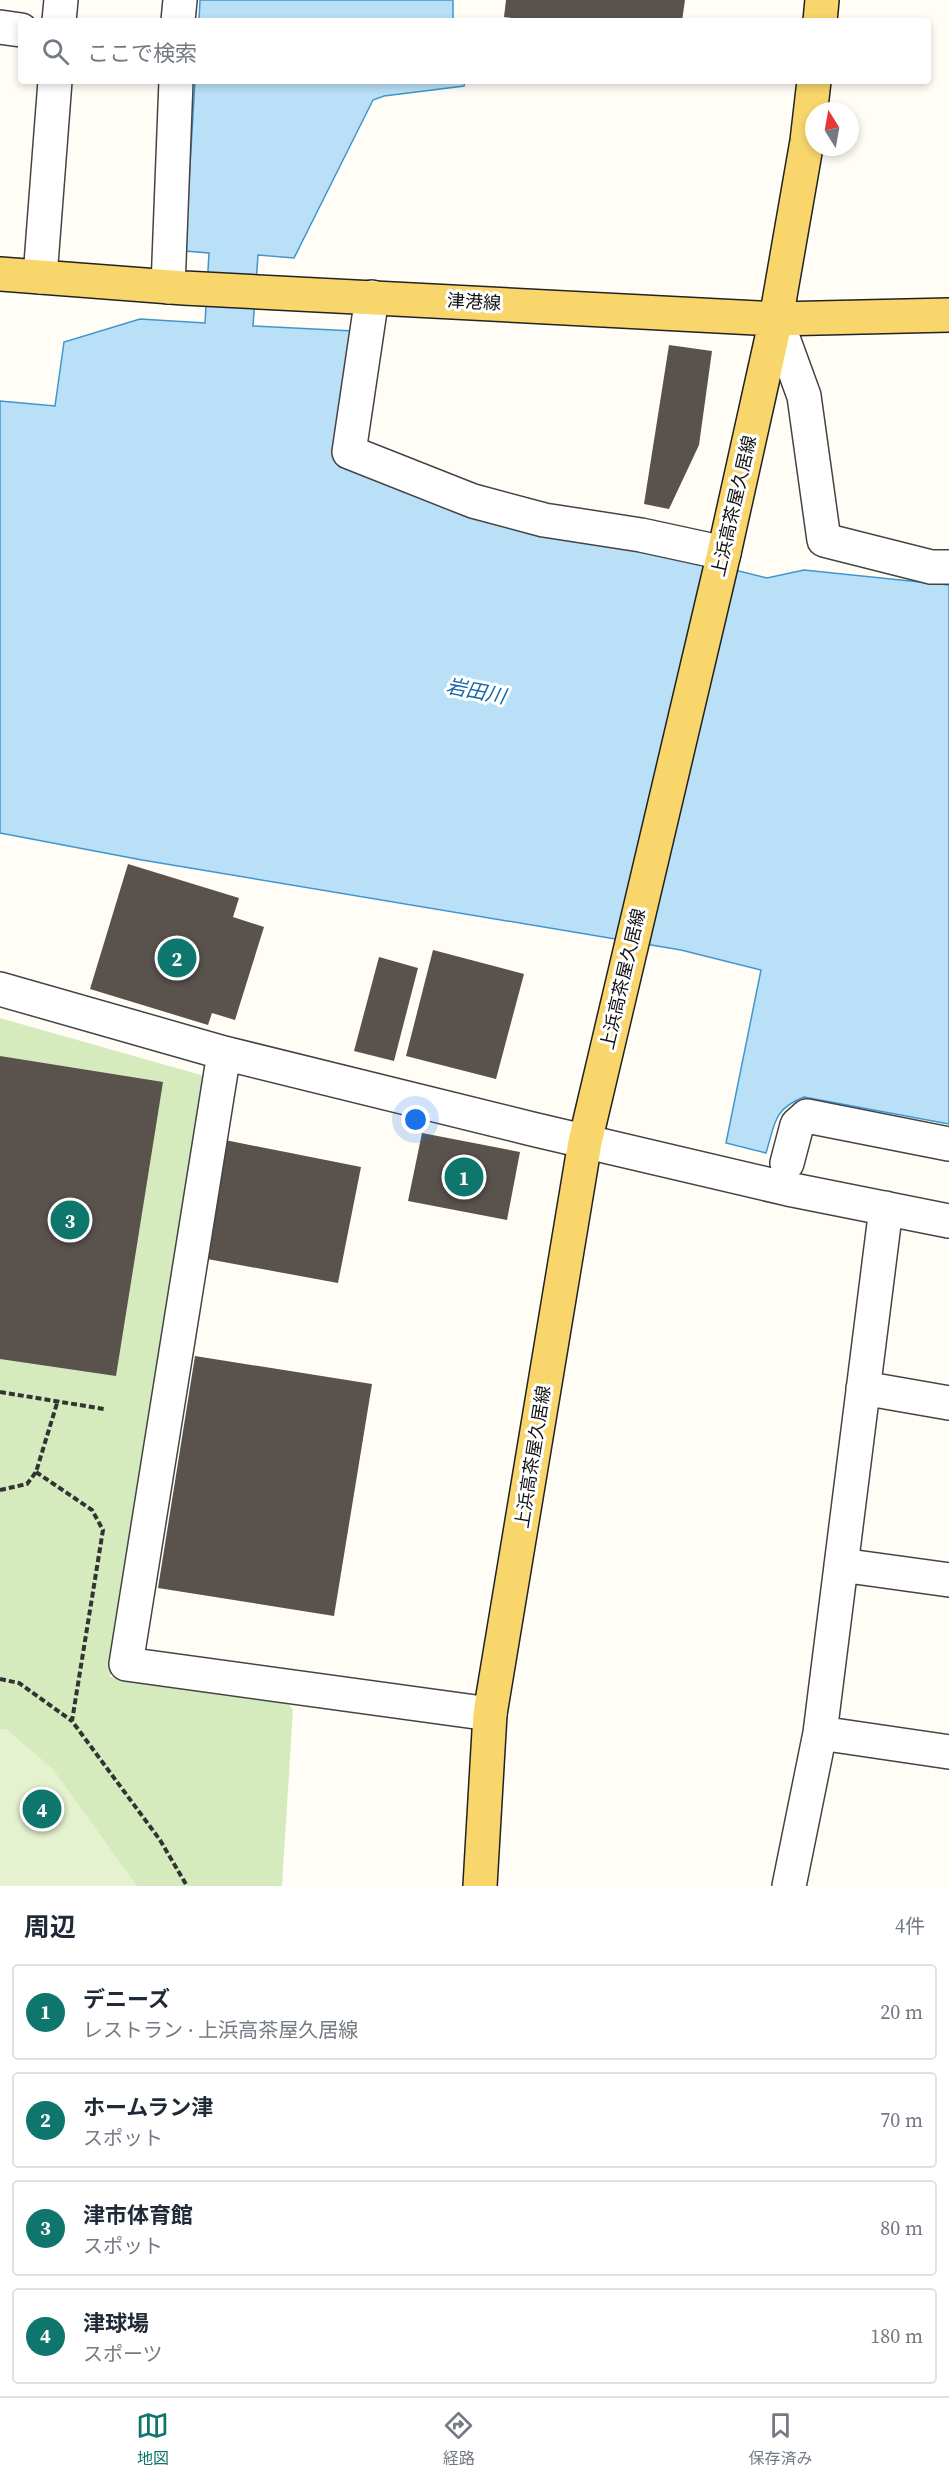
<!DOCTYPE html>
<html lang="ja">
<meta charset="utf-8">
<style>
body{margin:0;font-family:"Source Serif 4","Noto Sans JP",serif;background:#f2f2f3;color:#1f2937}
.compass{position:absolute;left:805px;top:102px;width:54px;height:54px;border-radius:50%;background:#fff;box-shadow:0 3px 9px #0003;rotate:349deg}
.you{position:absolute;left:416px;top:1120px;width:21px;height:21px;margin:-15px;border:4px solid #fff;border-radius:50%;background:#1a73e8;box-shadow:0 0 0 9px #1a73e833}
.badge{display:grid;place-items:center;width:39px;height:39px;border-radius:50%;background:#0f766e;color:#fff;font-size:20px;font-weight:700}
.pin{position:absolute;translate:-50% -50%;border:3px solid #fff;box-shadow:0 2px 6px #0006}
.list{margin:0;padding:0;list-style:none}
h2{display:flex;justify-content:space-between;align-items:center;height:78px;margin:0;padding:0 24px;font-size:26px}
h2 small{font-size:20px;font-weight:400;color:#747a83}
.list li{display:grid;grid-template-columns:39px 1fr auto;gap:18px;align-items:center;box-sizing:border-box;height:96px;margin:0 12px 12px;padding:0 12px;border:2px solid #e0e1e3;border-radius:6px}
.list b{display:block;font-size:22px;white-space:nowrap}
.list p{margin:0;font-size:20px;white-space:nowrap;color:#747a83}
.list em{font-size:20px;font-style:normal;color:#747a83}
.icon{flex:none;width:33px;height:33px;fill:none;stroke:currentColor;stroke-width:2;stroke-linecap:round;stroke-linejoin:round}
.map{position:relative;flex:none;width:949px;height:1886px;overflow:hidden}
.search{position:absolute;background:#fff;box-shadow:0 3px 9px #0003;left:18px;right:18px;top:18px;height:66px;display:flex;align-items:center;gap:15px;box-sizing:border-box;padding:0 21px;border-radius:6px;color:#747a83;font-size:22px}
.sheet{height:510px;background:#fff}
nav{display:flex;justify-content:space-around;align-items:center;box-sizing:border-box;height:84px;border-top:2px solid #e0e1e3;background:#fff;font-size:16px;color:#747a83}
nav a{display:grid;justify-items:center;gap:3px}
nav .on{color:#0f766e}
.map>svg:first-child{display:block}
.green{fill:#d5ebbd}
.pitch{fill:#e6f2cf}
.water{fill:#b9e0f7;stroke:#3f96cf;stroke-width:1.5}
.building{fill:#5a524d}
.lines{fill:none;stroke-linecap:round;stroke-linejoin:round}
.minor-casing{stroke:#444;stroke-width:36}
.major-casing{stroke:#222;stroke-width:36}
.path{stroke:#333;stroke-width:4;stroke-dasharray:6 3;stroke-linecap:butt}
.minor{stroke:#fff;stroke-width:33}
.major{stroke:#f9d66b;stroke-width:33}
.labels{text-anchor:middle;stroke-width:6;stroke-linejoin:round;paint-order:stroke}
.street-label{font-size:18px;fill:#111;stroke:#fff}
.water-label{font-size:20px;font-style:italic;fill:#1768a6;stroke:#fff}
</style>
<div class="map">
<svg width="949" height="1886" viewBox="0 0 949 1886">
<rect width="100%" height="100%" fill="#fffdf5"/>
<!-- green -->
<path class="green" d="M0 1018 201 1075 204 1081 110 1677 286 1701 293 1710 282 1886H0Z"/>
<!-- pitch -->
<path class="pitch" d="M0 1729H6L53 1769 137 1886H0Z"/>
<!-- water -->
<path class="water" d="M200 0H453V21H199Z
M195 81H465L464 86 384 96 373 100 294 258 258 255 253 326 353 331 335 460 678 556 767 578 804 570 949 585V1124L804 1097C773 1109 775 1124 766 1153L726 1143 761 970 681 950 142 860 0 833V401L55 406 64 342 140 319 205 323 209 253 185 251Z"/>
<!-- building -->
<path class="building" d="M506 0H685L682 21H535L504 17Z
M669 345 712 351 699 445 669 509 644 504Z
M128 864 239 898 233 917 264 927 235 1020 212 1013 208 1025 90 989Z
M433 950 524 974 496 1079 406 1056Z
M379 957 418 968 394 1061 354 1051Z
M0 1056 163 1082 116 1376 0 1359Z
M422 1133 520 1152 507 1220 408 1201Z
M225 1140 361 1167 338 1283 202 1258Z
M195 1356 372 1384 334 1616 158 1588Z"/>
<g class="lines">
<!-- minor casing -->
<g class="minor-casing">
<path id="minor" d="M59 21 61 0
M178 21 180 0
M0 27 21 30
M40 277 55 81
M168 287 176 81
M372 297 349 452 473 501 544 520 641 535 724 553
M776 319 804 396 824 540 931 567H949
M0 989 224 1053 532 1129 788 1189 949 1221
M224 1053 126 1664 490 1714
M787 1163 797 1125 807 1116 949 1144
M863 1388 949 1403
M841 1565 949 1580
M820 1733 949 1752
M789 1886 820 1733 886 1208"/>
</g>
<!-- major casing -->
<g class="major-casing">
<path id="major" d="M820 21 822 0
M0 274 184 288 776 319 949 315
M480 1886 490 1714 585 1142 724 553 776 319 807 141 814 81"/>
</g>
<!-- path -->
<path class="path" d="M0 1392 104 1409
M36 1472 92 1510 103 1530 72 1721 160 1840 187 1886
M0 1490 27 1484 36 1472 58 1400
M0 1679 19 1683 72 1721"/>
<!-- minor -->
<use href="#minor" class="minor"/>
<!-- major -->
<use href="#major" class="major"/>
</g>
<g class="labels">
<!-- street labels -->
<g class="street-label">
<text transform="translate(474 302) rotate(3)" y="6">津港線</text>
<text transform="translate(734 506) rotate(-77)" y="6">上浜高茶屋久居線</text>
<text transform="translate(623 979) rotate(-77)" y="6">上浜高茶屋久居線</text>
<text transform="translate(533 1457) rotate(-81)" y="6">上浜高茶屋久居線</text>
</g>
<!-- water labels -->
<g class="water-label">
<text transform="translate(476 691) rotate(11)" y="7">岩田川</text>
</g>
</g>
</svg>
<svg class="compass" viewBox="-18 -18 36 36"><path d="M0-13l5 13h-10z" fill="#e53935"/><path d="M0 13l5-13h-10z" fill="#747a83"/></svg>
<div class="you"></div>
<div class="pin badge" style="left:464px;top:1177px">1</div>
<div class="pin badge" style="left:177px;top:958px">2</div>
<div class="pin badge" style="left:70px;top:1220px">3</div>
<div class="pin badge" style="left:42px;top:1809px">4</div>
<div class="search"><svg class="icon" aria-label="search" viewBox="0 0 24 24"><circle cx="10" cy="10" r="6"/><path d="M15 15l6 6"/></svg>ここで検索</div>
</div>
<section class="sheet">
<h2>周辺<small>4件</small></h2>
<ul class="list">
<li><span class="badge">1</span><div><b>デニーズ</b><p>レストラン · 上浜高茶屋久居線</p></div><em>20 m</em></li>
<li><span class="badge">2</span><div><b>ホームラン津</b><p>スポット</p></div><em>70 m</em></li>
<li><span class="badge">3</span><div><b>津市体育館</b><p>スポット</p></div><em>80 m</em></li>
<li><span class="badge">4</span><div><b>津球場</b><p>スポーツ</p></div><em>180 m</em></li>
</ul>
</section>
<nav>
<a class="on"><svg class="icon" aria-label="map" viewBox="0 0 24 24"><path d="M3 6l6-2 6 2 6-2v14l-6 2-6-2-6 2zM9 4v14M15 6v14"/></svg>地図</a>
<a><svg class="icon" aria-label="directions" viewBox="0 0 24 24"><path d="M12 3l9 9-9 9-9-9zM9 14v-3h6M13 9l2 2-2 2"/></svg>経路</a>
<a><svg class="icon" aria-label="saved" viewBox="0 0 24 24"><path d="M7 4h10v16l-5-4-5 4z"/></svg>保存済み</a>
</nav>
